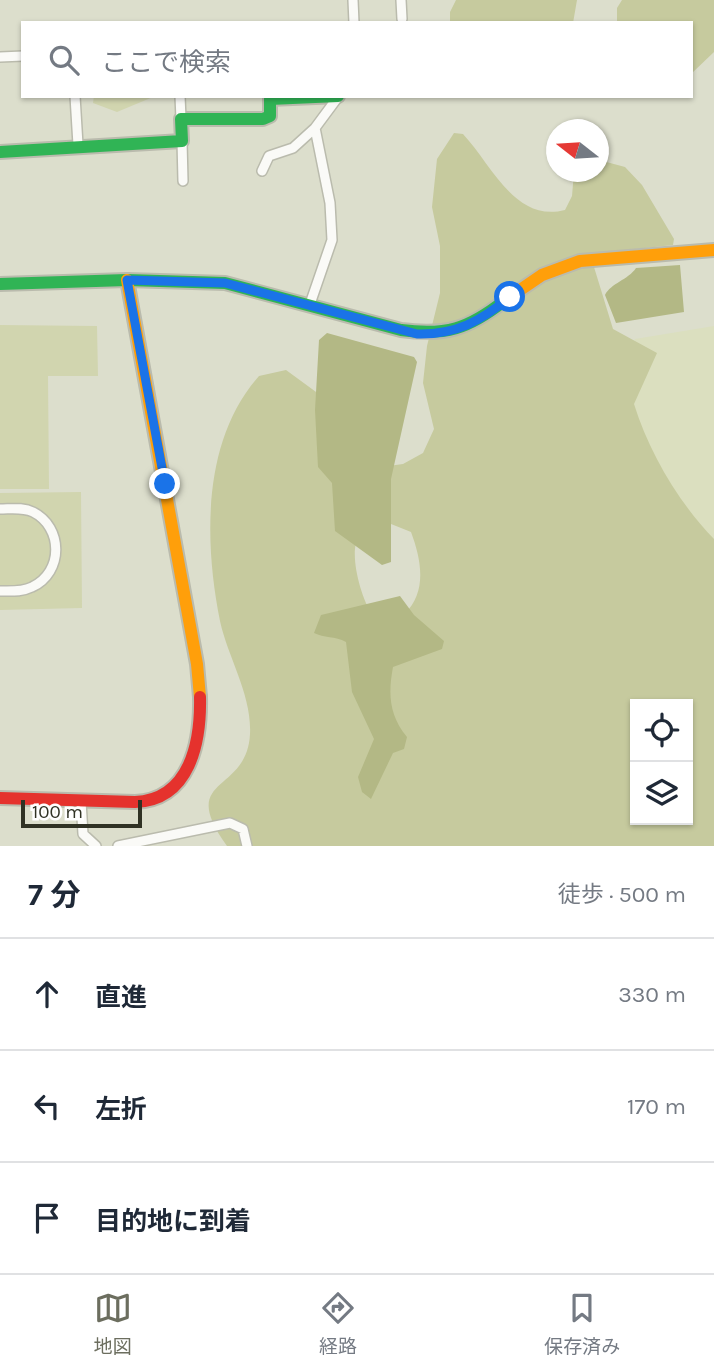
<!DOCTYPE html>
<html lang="ja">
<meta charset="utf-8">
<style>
body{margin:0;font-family:Karla,"Noto Sans JP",sans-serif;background:#f6f6f7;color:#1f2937}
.controls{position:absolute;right:21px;bottom:21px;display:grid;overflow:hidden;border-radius:0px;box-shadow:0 2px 5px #0004}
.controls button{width:63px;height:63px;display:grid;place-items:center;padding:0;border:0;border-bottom:2px solid #e0e1e3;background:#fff;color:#1f2937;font:35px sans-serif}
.compass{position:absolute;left:546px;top:119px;width:63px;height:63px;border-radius:50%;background:#fff;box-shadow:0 2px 5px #0004;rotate:287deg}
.scale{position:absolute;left:21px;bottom:18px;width:121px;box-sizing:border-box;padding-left:7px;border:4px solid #303224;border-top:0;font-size:19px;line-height:24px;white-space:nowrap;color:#303224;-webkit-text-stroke:5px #fff;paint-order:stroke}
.stop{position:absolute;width:21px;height:21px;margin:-16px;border:5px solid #1a73e8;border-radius:50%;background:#fff}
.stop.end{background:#1a73e8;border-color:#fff;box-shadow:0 2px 7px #0008}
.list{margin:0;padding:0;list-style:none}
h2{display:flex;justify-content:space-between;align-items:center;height:91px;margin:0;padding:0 28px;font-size:30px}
h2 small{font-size:23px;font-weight:400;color:#747a83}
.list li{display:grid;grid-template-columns:46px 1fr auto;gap:21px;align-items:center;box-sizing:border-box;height:112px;padding:0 28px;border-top:2px solid #e0e1e3}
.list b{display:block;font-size:26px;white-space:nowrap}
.list em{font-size:23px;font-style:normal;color:#747a83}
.icon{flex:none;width:38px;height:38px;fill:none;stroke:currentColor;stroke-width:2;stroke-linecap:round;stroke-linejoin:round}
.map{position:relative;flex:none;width:714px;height:846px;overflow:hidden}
.search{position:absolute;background:#fff;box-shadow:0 2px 5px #0004;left:21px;right:21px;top:21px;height:77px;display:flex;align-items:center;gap:18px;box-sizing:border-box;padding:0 24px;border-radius:0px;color:#747a83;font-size:26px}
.sheet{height:427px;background:#fff}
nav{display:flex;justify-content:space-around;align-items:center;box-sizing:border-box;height:98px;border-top:2px solid #e0e1e3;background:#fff;font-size:19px;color:#747a83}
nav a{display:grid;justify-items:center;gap:4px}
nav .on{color:#6c6e5f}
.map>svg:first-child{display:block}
.built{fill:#dbdfbf}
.green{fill:#d1d5af}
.forest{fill:#c6ca9e;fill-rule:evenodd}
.water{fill:#b3b885}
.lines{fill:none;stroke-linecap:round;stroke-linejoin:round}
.street-casing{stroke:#babbad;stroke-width:12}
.fast-casing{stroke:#babbad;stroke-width:16}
.slow-casing{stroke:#babbad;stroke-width:16}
.jam-casing{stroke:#babbad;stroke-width:16}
.street{stroke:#fafaf7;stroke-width:9}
.fast{stroke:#30b455;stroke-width:12}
.slow{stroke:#ff9f0a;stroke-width:12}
.jam{stroke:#e5322d;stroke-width:12}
.route{stroke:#1a73e8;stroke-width:9}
</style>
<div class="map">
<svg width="714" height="846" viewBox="0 0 714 846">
<rect width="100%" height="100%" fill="#dcdecc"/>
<!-- built -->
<path class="built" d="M714 326V603L628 401 627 357 635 339Z"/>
<!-- green -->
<path class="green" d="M94 96H152L153 97 117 112 93 103Z
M0 325 97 326 98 376H48L49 489H0Z
M81 492 82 608 0 610V493Z"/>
<!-- forest -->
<path class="forest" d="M456 0H577L573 23H450V12Z
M622 0H714V52L691 74V23H617V8Z
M454 133 463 134C492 165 515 223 565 210L572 196 574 172H598L599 160 625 167 642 185 674 239 673 245 590 254 613 329 657 353 634 404C649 452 678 502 714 539V846H227C176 775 247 795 250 734 252 695 228 658 220 621 204 541 202 440 259 376L286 370 327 400 381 467 403 464 423 453 434 429 423 383 427 346 440 293V246L432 207 437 159ZM381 520 411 532C421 559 428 592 404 614L371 612C361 598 348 551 359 537 364 530 374 525 381 520ZM635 704H688V820H635Z"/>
<!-- water -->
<path class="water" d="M680 265 684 312 616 323 605 295C611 283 628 280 636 268Z
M327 333 414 357 417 362 391 479V562L382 565 335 531 332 483 318 467 315 410 319 340Z
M400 596 414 615 444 641 442 649 393 667C388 694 389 715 407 737L404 749 393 753 371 799 362 792 358 777 374 739 352 692 346 642C335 636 324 638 314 633L321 615Z"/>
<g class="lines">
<!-- street casing -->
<g class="street-casing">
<path id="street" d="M353 0 354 23
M401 0 402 19
M0 57 23 56
M75 96 78 145
M180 96 181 119
M182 141 183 181
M262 171 269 156 293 148 315 128
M310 304 332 240 330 203 315 128 338 97
M0 509C11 509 23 507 33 512 63 527 64 572 32 587 22 592 11 591 0 591
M81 801 83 834 96 846
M118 846 230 823 243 829 247 846"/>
</g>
<!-- fast casing -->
<g class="fast-casing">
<path id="fast" d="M0 152 182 141 181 119H263L270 116V99L338 96
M0 284 127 280 225 283 401 330C446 336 468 329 504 301"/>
</g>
<!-- slow casing -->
<g class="slow-casing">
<path id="slow" d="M127 280 197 664 200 697
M504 301 542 275 580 261 714 250"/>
</g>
<!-- jam casing -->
<g class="jam-casing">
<path id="jam" d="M0 798 135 802C190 800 201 742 200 697"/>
</g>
<!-- street -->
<use href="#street" class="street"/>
<!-- fast -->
<use href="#fast" class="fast"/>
<!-- slow -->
<use href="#slow" class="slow"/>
<!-- jam -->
<use href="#jam" class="jam"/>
</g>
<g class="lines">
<!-- route -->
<path class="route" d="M165 484 127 280 225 283 417 334C456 335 481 321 510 297"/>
</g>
</svg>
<div class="controls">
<button><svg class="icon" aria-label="locate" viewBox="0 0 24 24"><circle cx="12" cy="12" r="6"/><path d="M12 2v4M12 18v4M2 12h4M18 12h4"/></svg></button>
<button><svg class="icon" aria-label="layers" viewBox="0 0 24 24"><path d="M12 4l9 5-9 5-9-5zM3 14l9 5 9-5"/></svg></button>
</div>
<svg class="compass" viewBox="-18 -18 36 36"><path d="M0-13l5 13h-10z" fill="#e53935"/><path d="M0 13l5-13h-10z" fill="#747a83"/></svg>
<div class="scale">100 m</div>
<div class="stop" style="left:510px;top:297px"></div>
<div class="stop end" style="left:165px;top:484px"></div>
<div class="search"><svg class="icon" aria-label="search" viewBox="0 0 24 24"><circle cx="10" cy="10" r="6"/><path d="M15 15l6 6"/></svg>ここで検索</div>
</div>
<section class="sheet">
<h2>7 分<small>徒歩 · 500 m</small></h2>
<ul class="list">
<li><svg class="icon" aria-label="ahead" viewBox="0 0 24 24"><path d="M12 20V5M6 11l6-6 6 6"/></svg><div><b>直進</b></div><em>330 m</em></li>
<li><svg class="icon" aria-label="left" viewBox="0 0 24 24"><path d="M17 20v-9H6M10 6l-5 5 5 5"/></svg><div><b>左折</b></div><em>170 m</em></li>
<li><svg class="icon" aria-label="arrive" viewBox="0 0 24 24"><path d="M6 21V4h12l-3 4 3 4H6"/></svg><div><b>目的地に到着</b></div></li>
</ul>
</section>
<nav>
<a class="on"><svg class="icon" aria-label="map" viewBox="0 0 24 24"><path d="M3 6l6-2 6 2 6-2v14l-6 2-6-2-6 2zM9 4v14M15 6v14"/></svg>地図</a>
<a><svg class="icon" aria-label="directions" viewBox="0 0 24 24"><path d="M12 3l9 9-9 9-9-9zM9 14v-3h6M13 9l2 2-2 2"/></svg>経路</a>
<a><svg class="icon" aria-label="saved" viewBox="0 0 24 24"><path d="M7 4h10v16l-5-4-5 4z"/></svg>保存済み</a>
</nav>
